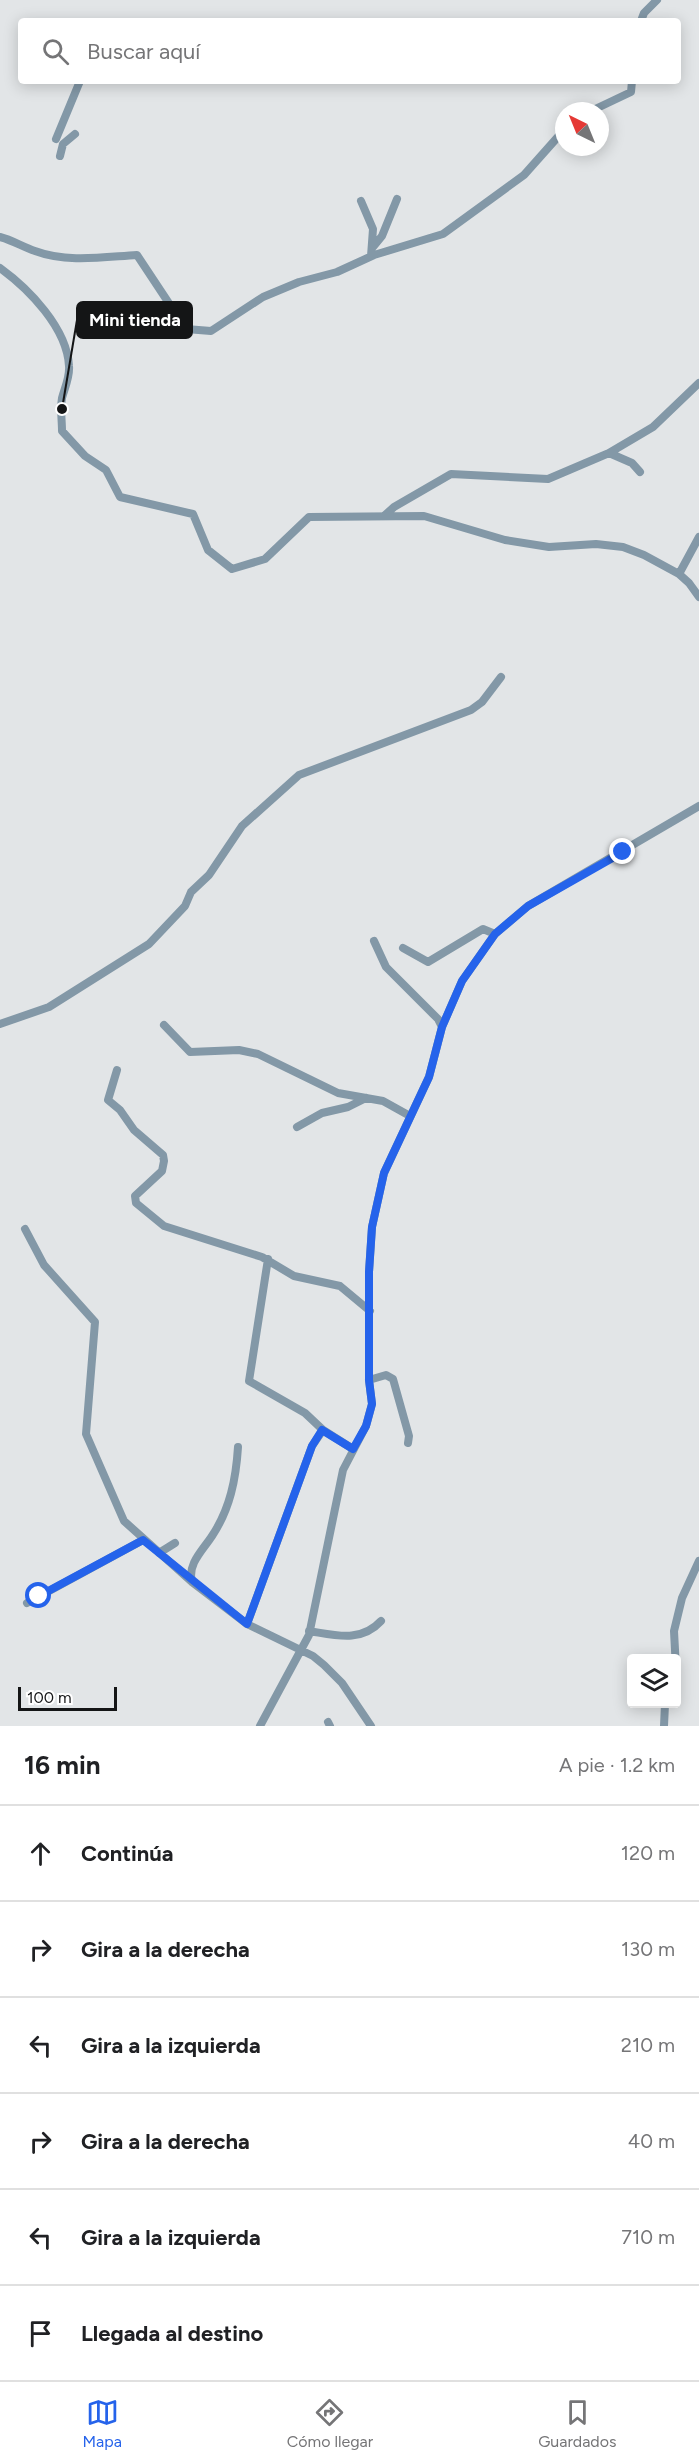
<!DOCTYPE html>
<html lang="es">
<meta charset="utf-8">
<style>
body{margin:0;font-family:Figtree,sans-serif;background:#f6f6f6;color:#202124}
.controls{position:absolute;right:18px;bottom:18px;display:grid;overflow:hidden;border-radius:6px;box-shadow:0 3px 15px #0003}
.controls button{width:54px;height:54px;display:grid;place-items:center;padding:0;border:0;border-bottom:2px solid #e0e0e0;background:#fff;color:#202124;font:30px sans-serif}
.compass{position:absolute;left:555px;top:102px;width:54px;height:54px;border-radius:50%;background:#fff;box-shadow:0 3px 15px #0003;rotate:317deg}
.scale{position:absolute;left:18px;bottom:15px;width:99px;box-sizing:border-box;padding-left:6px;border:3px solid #141516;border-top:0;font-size:16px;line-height:21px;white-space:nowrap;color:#141516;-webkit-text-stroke:4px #fff;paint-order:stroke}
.stop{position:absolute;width:18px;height:18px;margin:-14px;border:4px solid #2563eb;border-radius:50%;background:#fff}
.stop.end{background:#2563eb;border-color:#fff;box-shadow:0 2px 6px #0008}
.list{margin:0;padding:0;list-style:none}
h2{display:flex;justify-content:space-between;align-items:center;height:78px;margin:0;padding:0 24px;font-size:26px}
h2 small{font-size:20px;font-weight:400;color:#757577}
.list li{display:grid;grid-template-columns:39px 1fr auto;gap:18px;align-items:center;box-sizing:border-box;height:96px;padding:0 24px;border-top:2px solid #e0e0e0}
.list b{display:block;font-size:22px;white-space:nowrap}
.list em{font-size:20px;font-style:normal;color:#757577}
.icon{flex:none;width:33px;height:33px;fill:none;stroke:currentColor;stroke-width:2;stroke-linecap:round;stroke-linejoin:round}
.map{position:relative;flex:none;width:699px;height:1726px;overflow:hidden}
.search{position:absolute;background:#fff;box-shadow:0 3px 15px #0003;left:18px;right:18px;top:18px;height:66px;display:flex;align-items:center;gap:15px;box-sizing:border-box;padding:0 21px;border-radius:6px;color:#757577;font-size:22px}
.sheet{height:654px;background:#fff}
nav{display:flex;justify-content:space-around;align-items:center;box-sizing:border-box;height:84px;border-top:2px solid #e0e0e0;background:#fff;font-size:16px;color:#757577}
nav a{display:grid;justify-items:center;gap:3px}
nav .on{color:#2563eb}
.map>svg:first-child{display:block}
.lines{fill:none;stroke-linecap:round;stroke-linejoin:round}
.minor{stroke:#8398a7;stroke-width:8}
.route{stroke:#2563eb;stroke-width:8}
.leader{fill:none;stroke:#141516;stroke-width:2}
.callout-dot{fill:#141516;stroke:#fff;stroke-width:2}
.callout{fill:#141516;stroke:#141516;stroke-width:2}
.callout-label{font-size:18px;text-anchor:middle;font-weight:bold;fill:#fff}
</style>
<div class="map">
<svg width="699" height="1726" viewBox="0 0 699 1726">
<rect width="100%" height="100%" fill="#e2e5e7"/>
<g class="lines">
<!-- minor -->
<path class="minor" d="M641 21 644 13 657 0
M591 111 631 92 632 81
M56 139 80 81
M60 156 63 144 75 134
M361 201 373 229 371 256
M0 237C12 240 23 247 35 251 67 263 103 257 137 255L186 329 211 331 263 297 299 282 337 272 374 255 443 234 524 175 564 130
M373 247 382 236 397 199
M0 268C29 289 67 328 69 366 70 377 65 387 62 398 60 408 62 420 62 431L85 456 106 470 120 497 193 514 208 550 232 569 265 559 309 517 424 516 505 540 549 547 596 544 623 547 644 555 679 574 689 583 699 597
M609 453 632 463 640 472
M384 516 394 507 451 474 548 479 609 453 653 427 699 383
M679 574 699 537
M374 941 386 967 438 1019 442 1027
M403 948 428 962 483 929 495 934
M0 1024 49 1007 149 944 185 906 191 892 209 875 242 826 299 775 471 710 482 702 501 677
M164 1025 190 1052 239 1050 258 1054 338 1093 383 1101 410 1116
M117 1070 108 1100 120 1110 134 1130 163 1155 164 1161 162 1171 135 1196 136 1203 164 1226 262 1257 294 1276 340 1286 370 1311
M297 1127 322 1113 348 1107 366 1098
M25 1229 44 1265 95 1322 86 1434 124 1521 192 1582 247 1624 313 1656 324 1665 342 1683 371 1726
M268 1259 249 1381 305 1413 323 1430 353 1449
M369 1380 386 1375 393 1379 409 1436 408 1443
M159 1553 175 1543
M192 1582C187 1564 203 1550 212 1536 230 1509 236 1479 238 1447
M27 1603 143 1540
M247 1624 312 1446 323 1430
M309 1631C335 1635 361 1643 381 1621
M676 1669 674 1631 682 1598 699 1561
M328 1722 330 1726
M260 1726 309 1635 343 1470 366 1426 372 1404 369 1380V1272L372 1227 384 1173 429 1077 442 1027 462 981 495 934 528 906 699 806
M664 1726 665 1704"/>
</g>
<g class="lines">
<!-- route -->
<path class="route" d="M39 1596 143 1540 247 1624 312 1446 322 1430 353 1449 366 1426 372 1404 369 1380V1272L372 1227 384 1173 429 1077 442 1027 462 981 495 934 528 906 623 852"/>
</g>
<!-- callouts -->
<path class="leader" d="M62 409L77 320"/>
<circle class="callout-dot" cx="62" cy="409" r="6"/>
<rect class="callout" x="77" y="302" width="115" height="36" rx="6"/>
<g class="callout-label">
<text x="135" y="326">Mini tienda</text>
</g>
</svg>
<div class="controls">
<button><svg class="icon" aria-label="layers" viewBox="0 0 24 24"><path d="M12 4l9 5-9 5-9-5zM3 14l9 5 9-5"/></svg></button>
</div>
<svg class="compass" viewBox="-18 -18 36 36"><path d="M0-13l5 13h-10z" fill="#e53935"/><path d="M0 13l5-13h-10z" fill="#757577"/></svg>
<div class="scale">100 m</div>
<div class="stop" style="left:39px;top:1596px"></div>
<div class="stop end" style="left:623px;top:852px"></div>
<div class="search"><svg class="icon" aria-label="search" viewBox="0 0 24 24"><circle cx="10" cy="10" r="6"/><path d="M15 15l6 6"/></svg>Buscar aquí</div>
</div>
<section class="sheet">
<h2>16 min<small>A pie · 1.2 km</small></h2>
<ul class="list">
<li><svg class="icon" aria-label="ahead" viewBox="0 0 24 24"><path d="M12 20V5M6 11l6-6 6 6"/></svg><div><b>Continúa</b></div><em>120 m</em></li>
<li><svg class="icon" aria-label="right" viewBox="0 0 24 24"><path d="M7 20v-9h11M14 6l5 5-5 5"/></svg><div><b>Gira a la derecha</b></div><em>130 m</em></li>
<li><svg class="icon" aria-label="left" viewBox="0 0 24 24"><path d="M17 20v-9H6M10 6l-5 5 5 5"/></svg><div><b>Gira a la izquierda</b></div><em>210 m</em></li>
<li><svg class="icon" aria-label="right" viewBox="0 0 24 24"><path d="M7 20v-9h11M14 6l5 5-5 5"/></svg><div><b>Gira a la derecha</b></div><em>40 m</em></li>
<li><svg class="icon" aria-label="left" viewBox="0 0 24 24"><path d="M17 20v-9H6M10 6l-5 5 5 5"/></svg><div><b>Gira a la izquierda</b></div><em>710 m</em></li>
<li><svg class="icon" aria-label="arrive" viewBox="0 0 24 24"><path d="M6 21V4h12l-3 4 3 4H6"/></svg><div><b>Llegada al destino</b></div></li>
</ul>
</section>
<nav>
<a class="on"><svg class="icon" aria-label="map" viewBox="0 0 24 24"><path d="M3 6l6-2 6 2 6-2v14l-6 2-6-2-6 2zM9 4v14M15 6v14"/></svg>Mapa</a>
<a><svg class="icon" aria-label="directions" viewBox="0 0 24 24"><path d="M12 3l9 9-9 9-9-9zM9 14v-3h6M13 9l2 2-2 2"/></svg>Cómo llegar</a>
<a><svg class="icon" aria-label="saved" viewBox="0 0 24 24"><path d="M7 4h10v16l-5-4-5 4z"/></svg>Guardados</a>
</nav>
